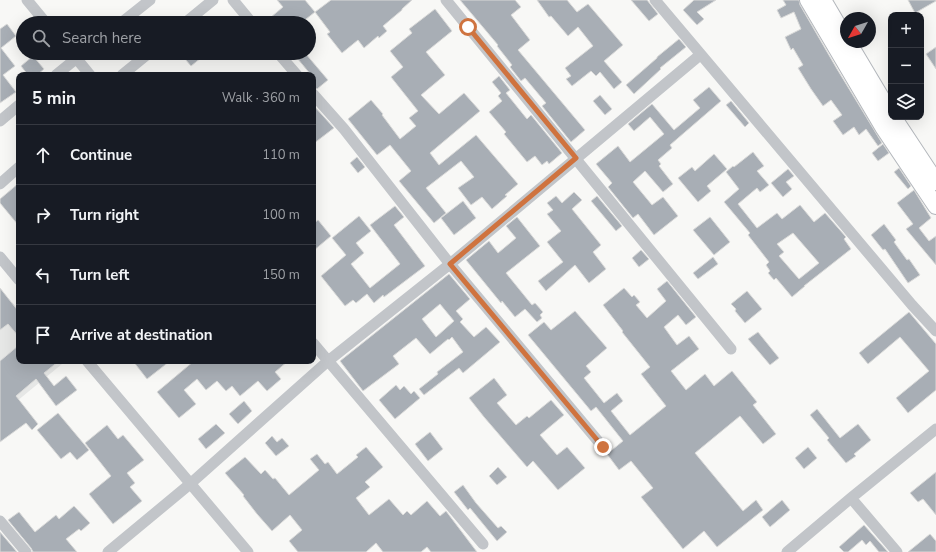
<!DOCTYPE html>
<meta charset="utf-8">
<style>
body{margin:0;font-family:"Nunito Sans",sans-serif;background:#20242c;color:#f1f3f6}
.controls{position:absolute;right:12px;top:12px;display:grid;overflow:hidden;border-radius:8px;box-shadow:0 4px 16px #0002}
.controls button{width:36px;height:36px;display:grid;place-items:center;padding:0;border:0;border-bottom:1px solid #363941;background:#171b24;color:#f1f3f6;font:20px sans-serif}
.compass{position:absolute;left:840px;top:12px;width:36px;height:36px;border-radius:50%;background:#171b24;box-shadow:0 4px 16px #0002;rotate:231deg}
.stop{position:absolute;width:12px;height:12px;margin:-9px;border:3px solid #cf733f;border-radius:50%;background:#fff}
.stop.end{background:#cf733f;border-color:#fff;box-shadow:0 1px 4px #0008}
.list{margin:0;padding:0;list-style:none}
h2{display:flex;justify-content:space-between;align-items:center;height:52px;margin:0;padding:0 16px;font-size:17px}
h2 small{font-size:13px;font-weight:400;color:#9ea1a6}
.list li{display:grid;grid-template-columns:26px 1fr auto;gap:12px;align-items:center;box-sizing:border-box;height:60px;padding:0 16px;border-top:1px solid #363941}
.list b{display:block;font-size:15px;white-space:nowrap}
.list em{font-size:13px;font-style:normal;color:#9ea1a6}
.icon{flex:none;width:22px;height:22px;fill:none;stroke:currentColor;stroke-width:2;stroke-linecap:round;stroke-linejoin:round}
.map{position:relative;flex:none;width:936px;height:552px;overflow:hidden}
.search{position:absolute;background:#171b24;box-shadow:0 4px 16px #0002;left:16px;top:16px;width:300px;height:44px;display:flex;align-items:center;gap:10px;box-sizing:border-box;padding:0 14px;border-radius:22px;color:#9ea1a6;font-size:15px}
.panel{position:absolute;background:#171b24;box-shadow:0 4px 16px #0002;left:16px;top:72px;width:300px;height:292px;border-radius:8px}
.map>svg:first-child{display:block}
.built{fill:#e6e7e6}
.building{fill:#a8aeb5;stroke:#dadad9;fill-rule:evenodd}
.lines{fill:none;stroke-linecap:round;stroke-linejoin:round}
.secondary-casing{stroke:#b3b7bc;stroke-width:18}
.street{stroke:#c2c5c9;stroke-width:11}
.secondary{stroke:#fff;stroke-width:16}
.route{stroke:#cf733f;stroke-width:5}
</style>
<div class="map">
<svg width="936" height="552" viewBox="0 0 936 552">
<rect width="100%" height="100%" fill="#f8f8f6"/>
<!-- built -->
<path class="built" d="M12 302 19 311V361H60L62 364 0 415V312Z"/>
<!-- building -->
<path class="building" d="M277 0H305L315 12 301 23H264L283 7Z
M331 0H412L402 9V10L383 26 387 31 379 38 378 36 364 48 358 40 342 53 327 34 330 32 315 12Z
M460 0H515L521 7 511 15 530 40 518 50 585 130 571 142 542 106 546 103 525 78 521 81 510 67 512 65 497 46 498 45Z
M537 0H567L577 12 588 4 623 45 604 61 622 82 614 89 600 72 596 76 591 71 572 86 566 79 571 76 565 68 593 46 578 27 568 36 551 16 549 17Z
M631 0H647L658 14 649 21Z
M694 0H716L697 12 704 19 697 25 683 10Z
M783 0H799L800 5 837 69 882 143 878 146 866 129 859 135 854 127 843 135 833 121 842 115 831 100 823 106 811 89 798 68 803 65 793 48 791 50 785 37 801 29 794 12 781 18 777 10 786 5Z
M908 0H936V1L915 13Z
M435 9 452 31 426 52 445 75 421 95 439 114 464 93 480 111 430 153 439 165 476 135 518 184 505 195 507 196 492 209 482 197 471 205 458 188 474 177 461 161 426 188 446 213 434 223 399 181 411 171 390 145 377 155 348 119 371 100 383 114 382 115 400 139 416 126 409 118 418 111 391 77 403 67 390 51 412 33 409 29Z
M7 24 16 36 1 48 15 66 3 75 16 92 0 103V29Z
M679 39 686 47 660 68 661 69 634 94 626 85 657 58V57Z
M936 47V69L926 54Z
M180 53H207L191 66Z
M293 53H305L328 80 317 89 313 87V75H311Z
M33 56 44 69 37 75H28L21 66Z
M499 76 510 90 506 93 527 119 531 115 562 153 549 164 547 161 542 165 535 156 527 162 504 134 506 132 489 112 502 101 498 96 501 93 492 82Z
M709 87 721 101 670 145 672 148 658 160 661 164 659 166 673 184 663 192 645 171 633 182 652 205 663 197 678 216 654 235 638 214 633 218 608 187 612 183 596 164 618 146 630 162 664 134 650 117 634 131 628 124 652 104 674 130 700 108 693 100Z
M600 95 612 109 605 115 593 101Z
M731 101 749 123 745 127 726 105Z
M313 105 334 128 313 144Z
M883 144 889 153 878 161 872 153Z
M753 152 764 166 757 171 769 185 760 192 757 188 738 204 757 228 777 213 782 219 800 205 814 222 825 213 846 237 844 239 851 249 804 286H805L792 297 776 278 774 280 768 273 770 271 766 265 769 262 748 235 750 233 724 202 739 189 726 172 733 166 734 167ZM793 233 819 263 799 279 779 256 784 252 777 244Z
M714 154 727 169 707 186 711 191 698 202 678 178 692 167 695 171Z
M357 157 365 167 358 173 350 163Z
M899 168 911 186 908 189 894 172Z
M788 169 794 176 786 182 792 189 783 197 771 183Z
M19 183V226L0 203V199Z
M914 190 931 218 919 228 929 241 936 236V265L906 229 913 224 897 203Z
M574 192 582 200 572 209 601 245 593 252 606 269 589 283 575 265 546 291 538 281 563 262 547 242 561 231 547 214 553 210 547 203 556 196 562 203Z
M597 196 622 226 616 231 591 201Z
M463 201 476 218 454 235 441 218Z
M395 206 404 217 394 225 425 266 384 297 383 295 374 303 367 294 356 303 353 300 345 306 321 276 346 255 332 238 359 216 371 231 356 243 364 253 351 264 370 288 400 264 370 225Z
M517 217 540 246 506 273 532 305 535 303 543 312 540 315 542 318 537 322 525 309 515 317 502 301 501 303 466 260 489 241 498 253 516 238 506 226Z
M710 217 730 242 714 255 693 230Z
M318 220 331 236 313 251V224Z
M884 224 896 240 894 242 907 260 909 259 920 275 908 283 885 249 883 250 871 235Z
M641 250 649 259 639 267 632 258Z
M713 257 718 264 698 279 693 273Z
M449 274 470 299 456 311 463 319 460 322 474 337 486 327 500 342 463 373 459 368 424 395 419 389 438 374 437 372 463 352 452 337 449 340 448 339 430 354 416 338 393 356 399 364 363 391 340 361ZM440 304 454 321 436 337 422 319Z
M667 281 696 317 686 325 678 315 664 327 677 345 689 336 699 349 671 371 686 390 705 374 714 386 732 371 757 402 753 405 776 434 763 444 740 416 695 453 743 511 756 500 763 510 717 547 704 531 683 549 641 497 653 488 631 461 619 470 607 454 623 441 596 407 591 411 528 335 544 322 551 330 575 311 607 348 586 366 591 372 584 378 604 403 617 393 623 401 611 411 630 435 666 406 641 374 650 367 622 332 623 331 603 305 624 288 632 297 634 295 640 302 636 305 647 318 666 301 657 289Z
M0 288 19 312V337L8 324 0 330Z
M747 291 762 309 745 323 735 311 736 309 731 304Z
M909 312 936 344V390L908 413 896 398 929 371 900 337 868 364 859 353Z
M758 332 779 358 770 365 748 339Z
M19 345V361H59L44 373 54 386 66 376 77 390 56 406 36 379 16 396 38 424 32 430 26 423 0 442V361Z
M133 361H170L147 379Z
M194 361H288L275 372 281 379 267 391 258 381 240 396 232 386 226 391 217 381 206 390 197 379 184 390 196 404 179 418 157 392Z
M494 378 507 395 497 403 516 425 527 416 529 418 551 400 564 415 540 435 557 455 567 447 585 468 558 490 533 461 527 467 484 417 469 398Z
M396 385 400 390 404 386 411 394 414 391 420 398 395 419 379 400Z
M244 401 252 411 238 424 229 414Z
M817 409 840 438 858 424 871 440 854 454 856 456 846 463 827 440 829 438 810 415Z
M58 413 89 450 77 460 70 452 61 459 37 430Z
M216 424 225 433 206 449 198 439Z
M107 425 118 439 123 435 144 460 127 473 135 483 130 487 142 501 113 524 89 494 111 476 85 443Z
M430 432 443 449 428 461 415 444Z
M272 436 277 442 282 438 289 446 276 456 265 443Z
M366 447 383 467 365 482 370 487 356 498 369 515 389 499 403 515 407 511 411 515 427 501 440 516 446 511 477 552H431L427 547 421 552H383L376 543 366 552H298L289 541 302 530 290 515 272 531 257 514 243 496 244 495 225 473 245 457 261 474 265 470 273 479 275 478 289 495 319 470 310 459 317 454 325 464 328 462 337 474 358 457 356 455Z
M808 447 817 458 804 469 795 458Z
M498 467 507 477 497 485 489 476Z
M936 472V515L923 499 918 502 910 493Z
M463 485 476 503 498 528 501 526 507 532 497 541 470 508 468 510 454 492Z
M782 500 790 510 770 527 762 517Z
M74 506 90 523 81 531 79 529 66 539 77 552H33L31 548 8 520 19 512 35 532 56 515 59 519Z
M864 525 888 552H879L870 541 866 545 862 540 848 552H844L839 547Z
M0 532 17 552H0Z
M930 534 936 541V552H908Z"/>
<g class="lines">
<!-- secondary casing -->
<g class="secondary-casing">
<path id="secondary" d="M808 0 883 127 936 206
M823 0 846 39
M848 42 891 114
M893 117 936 182"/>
</g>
<!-- street -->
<path class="street" d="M27 0 46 23
M233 0 252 23
M446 0 731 349
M655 0 912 305 936 331
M121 23 150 0
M185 23 213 0
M72 53 90 75
M278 53 297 75
M56 75 83 53
M122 75 149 53
M313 94 344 129 450 264 603 447
M0 121 19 105
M0 184 19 167
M0 257 19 280
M313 343 483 544
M87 361 248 552
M851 498 897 552
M0 521 26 552
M108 552 190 484 328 361 450 264 700 55
M787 552 851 498 936 429"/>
<!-- secondary -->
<use href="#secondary" class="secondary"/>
</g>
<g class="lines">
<!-- route -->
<path class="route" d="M468 27 576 158 450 264 603 447"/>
</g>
</svg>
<div class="controls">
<button>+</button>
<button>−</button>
<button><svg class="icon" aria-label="layers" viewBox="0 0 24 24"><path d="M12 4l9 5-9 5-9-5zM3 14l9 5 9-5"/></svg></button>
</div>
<svg class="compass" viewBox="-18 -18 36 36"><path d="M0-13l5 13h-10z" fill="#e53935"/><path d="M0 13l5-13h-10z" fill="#9ea1a6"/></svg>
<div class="stop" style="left:468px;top:27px"></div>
<div class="stop end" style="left:603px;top:447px"></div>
<div class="search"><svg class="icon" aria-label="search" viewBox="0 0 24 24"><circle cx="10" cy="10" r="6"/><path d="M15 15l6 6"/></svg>Search here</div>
<section class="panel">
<h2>5 min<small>Walk · 360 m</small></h2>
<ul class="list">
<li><svg class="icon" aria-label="ahead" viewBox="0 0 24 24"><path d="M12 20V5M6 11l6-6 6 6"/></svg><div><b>Continue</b></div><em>110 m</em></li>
<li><svg class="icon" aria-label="right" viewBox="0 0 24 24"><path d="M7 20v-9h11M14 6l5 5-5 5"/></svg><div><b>Turn right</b></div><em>100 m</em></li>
<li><svg class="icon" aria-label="left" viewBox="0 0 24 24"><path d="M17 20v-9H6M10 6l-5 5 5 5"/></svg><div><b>Turn left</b></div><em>150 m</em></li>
<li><svg class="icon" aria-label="arrive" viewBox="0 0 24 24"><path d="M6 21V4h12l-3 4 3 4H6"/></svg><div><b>Arrive at destination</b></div></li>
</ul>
</section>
</div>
